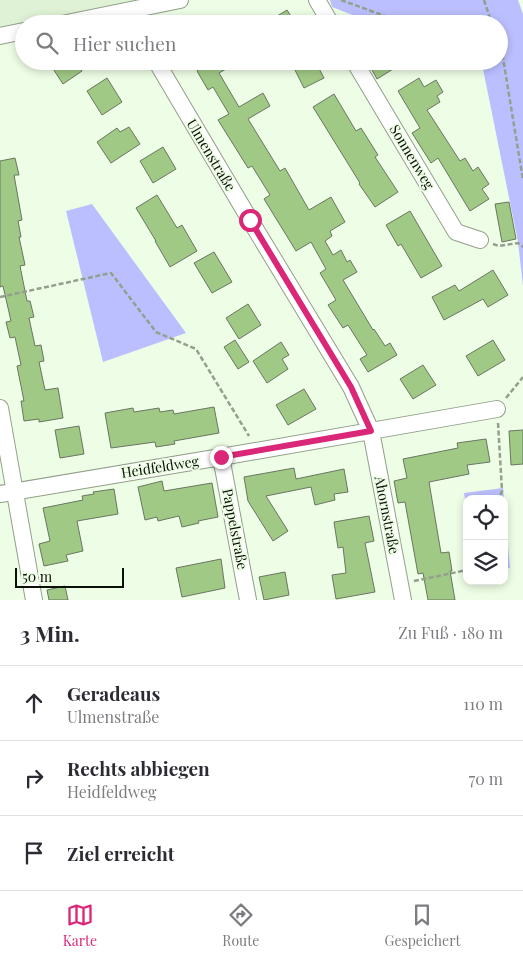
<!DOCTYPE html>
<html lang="de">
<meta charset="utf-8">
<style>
body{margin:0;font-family:"Playfair Display",serif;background:#f7f7f7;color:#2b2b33}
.controls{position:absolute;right:15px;bottom:15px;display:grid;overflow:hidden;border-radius:10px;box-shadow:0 2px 8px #0003}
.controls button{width:45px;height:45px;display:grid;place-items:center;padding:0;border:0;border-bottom:1px solid #e1e1e2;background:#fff;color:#2b2b33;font:25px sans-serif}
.scale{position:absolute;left:15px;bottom:12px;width:109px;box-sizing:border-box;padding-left:5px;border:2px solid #0a0f08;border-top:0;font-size:14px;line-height:18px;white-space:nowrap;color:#0a0f08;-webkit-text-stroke:4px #eefde5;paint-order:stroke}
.stop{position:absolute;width:15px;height:15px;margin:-11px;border:4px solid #db2777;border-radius:50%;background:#fff}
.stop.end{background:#db2777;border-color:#fff;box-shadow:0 1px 5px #0008}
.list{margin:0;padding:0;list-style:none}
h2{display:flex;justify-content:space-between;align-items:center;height:65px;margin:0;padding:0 20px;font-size:21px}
h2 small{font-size:16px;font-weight:400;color:#7c7c81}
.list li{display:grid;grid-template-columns:32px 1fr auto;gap:15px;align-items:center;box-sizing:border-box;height:75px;padding:0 20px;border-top:1px solid #e1e1e2}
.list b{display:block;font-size:19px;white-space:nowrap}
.list p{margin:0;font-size:16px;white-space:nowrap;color:#7c7c81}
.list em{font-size:16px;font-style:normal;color:#7c7c81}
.icon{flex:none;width:28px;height:28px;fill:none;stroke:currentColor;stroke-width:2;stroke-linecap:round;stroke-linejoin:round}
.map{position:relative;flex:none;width:523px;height:600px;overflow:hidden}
.search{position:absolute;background:#fff;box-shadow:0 2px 8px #0003;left:15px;right:15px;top:15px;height:55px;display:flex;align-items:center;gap:12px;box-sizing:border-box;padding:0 18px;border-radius:28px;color:#7c7c81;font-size:19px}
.sheet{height:290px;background:#fff}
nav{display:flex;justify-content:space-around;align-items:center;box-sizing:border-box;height:70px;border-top:1px solid #e1e1e2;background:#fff;font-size:14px;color:#7c7c81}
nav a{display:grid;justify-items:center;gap:2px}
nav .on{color:#db2777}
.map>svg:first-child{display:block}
.built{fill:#e0f2d5}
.green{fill:#bbbfff}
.building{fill:#a1c986;stroke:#697662}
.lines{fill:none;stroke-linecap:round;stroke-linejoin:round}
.minor-casing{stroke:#929f8a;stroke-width:18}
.path{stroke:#949f8d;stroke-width:2.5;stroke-dasharray:5 2.5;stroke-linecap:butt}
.minor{stroke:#fff;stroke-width:16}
.route{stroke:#db2777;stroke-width:6}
.labels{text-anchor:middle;stroke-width:4;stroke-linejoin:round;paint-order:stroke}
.street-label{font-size:14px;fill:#0a0f08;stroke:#eefde5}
</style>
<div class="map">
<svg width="523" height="600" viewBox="0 0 523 600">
<rect width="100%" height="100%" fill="#eefde5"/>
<!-- built -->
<path class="built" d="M0 0H172L41 24H24L0 31Z"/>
<!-- green -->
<path class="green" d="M330 0H518L523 14V286L518 242 482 64 475 61H499V24H376L332 7Z
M92 204 186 333 103 362 66 211Z
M503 488 504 499H467V511L464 493Z
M504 501 510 568 504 569Z"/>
<!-- building -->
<path class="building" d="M287 10 296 24H264Z
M48 61H76L82 71 63 84Z
M213 61H240L219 73 239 107 263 93 270 106 248 119 280 171 285 168 309 210 331 197 345 222 330 231 332 236 325 241 333 255 341 250 347 262 350 260 357 272 343 280 373 330 374 329 385 346 390 343 397 355 368 372 360 359 367 355 348 325 343 328 328 305 336 300 320 273 326 269 311 242 296 251 264 199 270 195 252 166 248 168 218 120 229 114 213 87 208 90 197 71Z
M301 61H315L324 78 304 88 293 66Z
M367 61H406L377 79Z
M107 78 122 102 102 115 87 91Z
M419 78 424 87 436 80 443 92 437 96 440 102 427 110 460 161 465 158 473 171 478 167 489 184 482 189 489 199 470 211 438 158 431 163 412 133 420 128 398 91Z
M334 94 356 131 361 128 378 155 375 157 398 192 375 207 359 184 360 183 313 107Z
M129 127 140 144 111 163 97 142 117 128 120 132Z
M163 147 176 169 153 183 140 161Z
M15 158 19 175H14L22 220 18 221 21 237H19L25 265 20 266 27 301H30L34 317 29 318 35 346 41 345 44 361 39 362 45 390 58 388 63 418 39 422V419L24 421 21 401H24L17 366 21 365 15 337 10 338 6 322 11 321 3 286 0 287V161Z
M157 195 177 228 182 225 197 251 170 267 155 241H156L136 208Z
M509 202 516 239 502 242 495 204Z
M410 211 442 266 421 278 401 244 398 246 386 225Z
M214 252 232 282 212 293 194 263Z
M493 270 508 295 488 307 483 299 444 320 432 297 455 285 459 291Z
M248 304 261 325 239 339 226 318Z
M235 340 249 362 238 369 224 347Z
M493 340 505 360 478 376 466 356Z
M281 342 289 355 282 359 288 369 267 383 253 361Z
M423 365 436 385 413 399 400 379Z
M304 389 316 409 288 425 276 405Z
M214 407 219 433 174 441 175 444 156 447 155 442 111 448 105 413 133 408 134 412 159 408 160 412 173 410 174 414Z
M79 426 84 454 60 458 55 430Z
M523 430V464L511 465 509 431Z
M486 439 490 462 467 465 469 474 429 482 441 553 449 552 452 571H450L455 600H428L423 573 418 574 405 502 398 503 394 481 407 478 403 459 458 448 457 443Z
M294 468 296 479 344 469 348 492 334 494 335 500 315 505 311 487 266 496 288 531 273 541 248 501 244 477Z
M162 481 164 491 212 483 218 517 198 521 199 523 182 527 179 516 158 521 157 517 145 520 138 487Z
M114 489 118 514 77 521 83 551 66 555 68 561 44 566 39 544 50 541 43 508 83 500 82 496 94 494 93 492Z
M369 516 374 541 365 543 375 592 336 599 332 575 346 573 343 547 338 548 334 522Z
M221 559 225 588 182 597 176 568Z
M285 572 289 595 264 600 259 577Z
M65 586 68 600H49L47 590Z"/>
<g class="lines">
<!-- minor casing -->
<g class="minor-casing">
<path id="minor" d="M317 0 331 24
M62 24 180 0
M0 36 24 31
M156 61 250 220 351 387 371 431 403 600
M354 61 456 232 480 240
M0 408 34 600
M221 457 248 600
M0 494 221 457 497 409"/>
</g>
<!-- path -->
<path class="path" d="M341 0 407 24
M484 0 492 24
M499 48 503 58 523 180
M493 244 499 246 518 243 523 247
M0 297 111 273 156 332 196 349 249 436
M506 398 523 377
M498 423 502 491 499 499
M414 581 467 570"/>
<!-- minor -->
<use href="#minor" class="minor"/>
</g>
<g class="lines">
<!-- route -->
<path class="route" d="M221 457 371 431 351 387 250 220"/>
</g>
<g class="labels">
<!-- street labels -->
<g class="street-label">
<text transform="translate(211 155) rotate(59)" y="5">Ulmenstraße</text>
<text transform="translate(412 157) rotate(59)" y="5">Sonnenweg</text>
<text transform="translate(160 467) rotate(-9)" y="5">Heidfeldweg</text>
<text transform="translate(387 515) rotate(79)" y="5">Ahornstraße</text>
<text transform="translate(235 529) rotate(79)" y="5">Pappelstraße</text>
</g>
</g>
</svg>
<div class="controls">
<button><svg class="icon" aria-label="locate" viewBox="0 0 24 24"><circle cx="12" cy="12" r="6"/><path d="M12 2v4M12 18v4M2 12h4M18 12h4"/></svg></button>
<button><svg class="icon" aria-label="layers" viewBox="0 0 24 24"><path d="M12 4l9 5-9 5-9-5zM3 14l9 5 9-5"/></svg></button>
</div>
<div class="scale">50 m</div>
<div class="stop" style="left:250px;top:220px"></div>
<div class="stop end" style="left:221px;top:457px"></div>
<div class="search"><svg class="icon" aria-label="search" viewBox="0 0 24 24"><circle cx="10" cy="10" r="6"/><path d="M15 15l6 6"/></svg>Hier suchen</div>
</div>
<section class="sheet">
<h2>3 Min.<small>Zu Fuß · 180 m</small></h2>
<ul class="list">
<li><svg class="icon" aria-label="ahead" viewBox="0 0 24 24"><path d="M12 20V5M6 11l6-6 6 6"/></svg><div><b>Geradeaus</b><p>Ulmenstraße</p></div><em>110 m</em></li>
<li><svg class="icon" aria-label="right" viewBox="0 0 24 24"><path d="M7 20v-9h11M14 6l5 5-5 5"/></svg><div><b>Rechts abbiegen</b><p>Heidfeldweg</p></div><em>70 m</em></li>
<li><svg class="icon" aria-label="arrive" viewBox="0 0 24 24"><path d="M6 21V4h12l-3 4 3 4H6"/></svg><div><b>Ziel erreicht</b></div></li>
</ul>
</section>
<nav>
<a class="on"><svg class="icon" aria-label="map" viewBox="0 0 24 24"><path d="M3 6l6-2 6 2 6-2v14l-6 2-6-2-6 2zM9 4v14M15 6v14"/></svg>Karte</a>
<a><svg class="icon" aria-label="directions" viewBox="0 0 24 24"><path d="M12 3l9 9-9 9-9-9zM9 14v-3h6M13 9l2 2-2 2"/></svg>Route</a>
<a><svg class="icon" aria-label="saved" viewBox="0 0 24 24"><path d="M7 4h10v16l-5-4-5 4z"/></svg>Gespeichert</a>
</nav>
